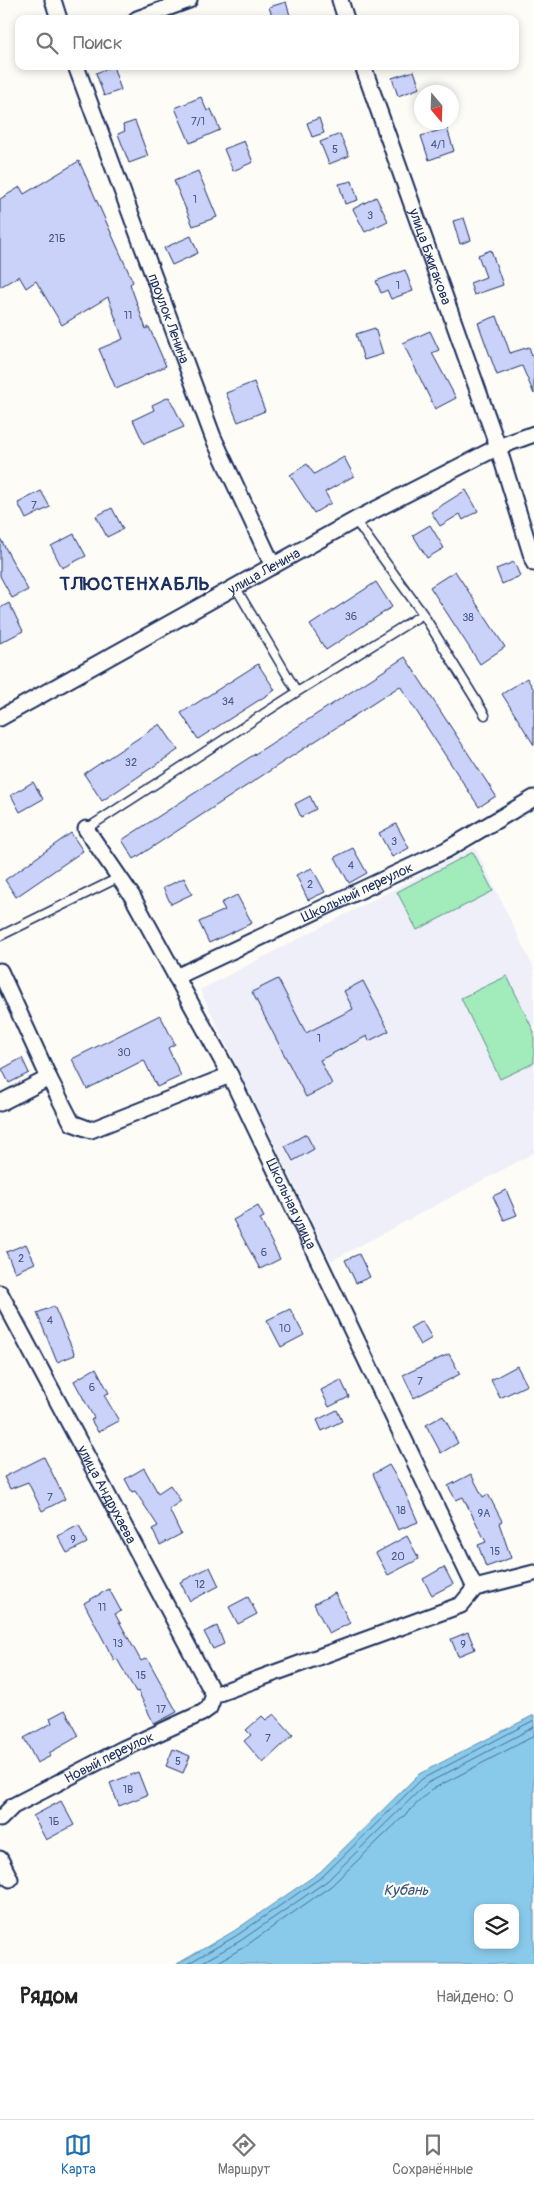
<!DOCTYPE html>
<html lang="ru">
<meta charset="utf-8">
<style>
body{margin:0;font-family:Pangolin,sans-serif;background:#f2f2f2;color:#222}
.controls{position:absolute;right:15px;bottom:15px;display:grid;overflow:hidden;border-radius:10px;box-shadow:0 2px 8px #0003}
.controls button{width:45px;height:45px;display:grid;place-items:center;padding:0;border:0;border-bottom:1px solid #e0e0e0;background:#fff;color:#222;font:25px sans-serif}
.compass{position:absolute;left:414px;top:85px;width:45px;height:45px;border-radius:50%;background:#fff;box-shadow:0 2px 8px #0003;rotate:161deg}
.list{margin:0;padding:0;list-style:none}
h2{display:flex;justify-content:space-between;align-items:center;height:65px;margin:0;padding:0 20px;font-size:21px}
h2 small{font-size:16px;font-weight:400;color:#767676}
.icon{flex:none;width:28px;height:28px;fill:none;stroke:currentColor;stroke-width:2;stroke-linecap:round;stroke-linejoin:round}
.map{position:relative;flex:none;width:534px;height:1964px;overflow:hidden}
.search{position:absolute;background:#fff;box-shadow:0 2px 8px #0003;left:15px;right:15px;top:15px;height:55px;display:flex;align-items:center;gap:12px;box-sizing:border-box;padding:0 18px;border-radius:10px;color:#767676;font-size:19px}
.sheet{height:155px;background:#fff}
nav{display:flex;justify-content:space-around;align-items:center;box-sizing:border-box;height:70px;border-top:1px solid #e0e0e0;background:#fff;font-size:14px;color:#767676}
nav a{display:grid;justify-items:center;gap:2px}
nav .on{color:#1f6fb2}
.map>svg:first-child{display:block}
.built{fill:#eeeff8}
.green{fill:#a2ebba;stroke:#5e8d8c}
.water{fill:#89caea;stroke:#5d8cb2;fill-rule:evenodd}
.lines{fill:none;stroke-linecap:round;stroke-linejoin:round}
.shore{stroke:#476d96;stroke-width:1}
.building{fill:#cad2fa;stroke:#1b2f5e}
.service-casing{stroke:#1b2f5e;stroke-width:11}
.minor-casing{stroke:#1b2f5e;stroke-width:19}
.service{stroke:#fdfcf7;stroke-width:8}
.minor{stroke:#fdfcf7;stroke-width:15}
.labels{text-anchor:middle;stroke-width:4.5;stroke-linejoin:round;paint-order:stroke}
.number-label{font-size:11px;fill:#475885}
.street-label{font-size:14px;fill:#1b2f5e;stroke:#fdfcf7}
.water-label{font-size:15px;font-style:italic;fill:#365681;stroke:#fdfcf7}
.district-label{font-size:19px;font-weight:bold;letter-spacing:1px;fill:#1b2f5e;stroke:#fdfcf7}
</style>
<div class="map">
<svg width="534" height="1964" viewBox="0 0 534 1964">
<rect width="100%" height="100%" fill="#fdfcf7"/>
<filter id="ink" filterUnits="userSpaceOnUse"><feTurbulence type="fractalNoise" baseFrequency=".02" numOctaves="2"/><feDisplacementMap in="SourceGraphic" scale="10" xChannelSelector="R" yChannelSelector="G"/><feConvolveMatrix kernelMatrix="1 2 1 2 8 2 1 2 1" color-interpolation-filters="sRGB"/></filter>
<g filter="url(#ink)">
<!-- built -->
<path class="built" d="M475 847 534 969V1153L331 1261 200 990Z"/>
<!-- green -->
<path class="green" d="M473 852 493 891 417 930 397 892Z
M507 976 534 1032V1063L500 1079 461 998Z"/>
<!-- water -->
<path class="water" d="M534 1715V1964H177L234 1931 320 1872 419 1774ZM478 1908H515V1945H478Z"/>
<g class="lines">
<!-- shore -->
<path class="shore" d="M187 1964 236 1936 323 1876 422 1779 534 1720
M199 1964 240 1941 327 1881 426 1784 534 1727
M215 1964 244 1947 331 1886 431 1790 534 1736"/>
</g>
<!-- building -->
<path class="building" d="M286 2 291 19H273L269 7Z
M113 66 121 90 104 96 96 73Z
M414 71 420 88 398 96 392 78Z
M201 97 207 111 211 109 220 130 190 143 175 108Z
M319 118 324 133 312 137 307 123Z
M135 121 148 156 129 163 118 134 125 131 123 125Z
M447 128 454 151 429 160 421 136Z
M340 134 349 156 329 164 320 142Z
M244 141 253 162 233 171 224 149Z
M79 161 133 282 130 284 146 329 149 327 166 366 116 389 99 349 123 339 108 297 62 325 36 281 26 288 19 276 0 287V199L20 187 24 194Z
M198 171 217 217 193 226 174 181Z
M352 181 358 200 345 204 339 184Z
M376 197 388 221 365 232 353 209Z
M464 218 471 240 460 244 453 221Z
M191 236 198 253 172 265 164 248Z
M491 250 503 285 474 295 470 283 486 277 478 255Z
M405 270 413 291 391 299 387 290 381 293 376 281Z
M497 316 510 353 529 347 534 361V394L522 366 497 375 478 323Z
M375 328 383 354 364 360 356 334Z
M430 331 439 350 432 353 456 398 435 409 403 343Z
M254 382 265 411 238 422 226 393Z
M169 397 184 427 144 444 133 420 154 410 152 405Z
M344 457 354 476 325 492 331 503 314 513 290 475 307 464 314 474Z
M466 490 478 511 463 520 460 514 440 526 431 512Z
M41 491 50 507 26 519 18 503Z
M112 508 123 529 107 537 96 516Z
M430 525 444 548 427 558 413 535Z
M74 534 86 556 62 568 51 546Z
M0 538 28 590 12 598 0 576Z
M514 562 520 576 502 584 496 569Z
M455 571 505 647 480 664 430 587Z
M376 582 392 607 326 650 310 625Z
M9 603 23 631 0 643V608Z
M405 657 496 796 479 807 400 686 134 859 122 840Z
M258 664 275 690 198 739 181 713Z
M527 678 534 690V745L502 694Z
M160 724 178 750 102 801 84 774Z
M33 782 43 799 20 812 11 795Z
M310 796 316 809 301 817 295 804Z
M396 824 409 848 392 857 379 833Z
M71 833 83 851 16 897 5 880Z
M353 848 367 873 349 883 335 857Z
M312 868 325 892 308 900 296 875Z
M184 878 192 894 171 904 163 888Z
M237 895 252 923 209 943 199 922 225 910 221 903Z
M278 979 306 1033 353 1009 344 991 363 981 389 1031 369 1041 367 1036 320 1060 332 1084 306 1097 252 992Z
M160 1015 175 1044 168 1048 181 1076 157 1087 144 1060 87 1089 72 1059Z
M22 1058 29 1073 9 1083 2 1069Z
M306 1134 314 1149 293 1161 285 1146Z
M506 1190 517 1215 504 1220 493 1196Z
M258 1206 264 1217 260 1219 280 1259 260 1269 233 1220Z
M26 1244 35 1263 15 1272 6 1252Z
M359 1254 370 1277 356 1283 345 1260Z
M54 1306 75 1355 57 1362 37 1313Z
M290 1309 304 1335 281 1347 267 1320Z
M422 1321 432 1338 420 1345 410 1328Z
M449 1354 460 1374 414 1398 403 1375Z
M517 1366 527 1385 500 1398 491 1380Z
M96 1368 109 1393 104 1395 119 1421 98 1432 91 1420 94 1418 74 1381Z
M341 1380 349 1397 329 1407 321 1390Z
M337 1410 342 1421 322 1431 317 1420Z
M443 1416 458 1443 441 1453 426 1425Z
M44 1457 65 1499 42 1511 28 1482 10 1489 4 1477Z
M389 1465 404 1490 418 1522 398 1530 373 1474Z
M144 1468 158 1493 170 1485 181 1501 169 1509 181 1534 160 1545 152 1529 158 1526 135 1491 132 1492 125 1479Z
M471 1474 483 1497 488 1494 502 1521 499 1523 511 1558 486 1567 478 1545 486 1542 463 1497 456 1500 448 1486Z
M79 1525 87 1543 67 1553 58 1536Z
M407 1536 419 1559 388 1575 376 1553Z
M210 1567 219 1586 190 1601 180 1582Z
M444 1567 453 1584 432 1595 423 1579Z
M109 1589 121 1611 115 1614 141 1661 147 1658 177 1712 154 1724 138 1691 136 1692 117 1659 114 1660 84 1603Z
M335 1593 350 1623 329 1634 314 1604Z
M248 1597 257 1614 238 1624 229 1607Z
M217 1626 224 1644 213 1649 204 1632Z
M468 1632 475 1649 458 1656 451 1639Z
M65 1710 79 1736 49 1753 51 1756 37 1763 24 1738 52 1723 50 1718Z
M274 1714 293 1735 263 1763 244 1741 251 1735 246 1730 262 1716 266 1720Z
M173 1749 190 1756 183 1773 166 1766Z
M138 1772 147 1795 119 1806 110 1783Z
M61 1801 74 1825 46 1840 33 1816Z"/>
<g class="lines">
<!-- service casing -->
<g class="service-casing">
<path id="service" d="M355 520 423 614 485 715
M236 588 297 692
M86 829 297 692 423 614
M0 936 120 877"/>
</g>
<!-- minor casing -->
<g class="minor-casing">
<g id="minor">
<path d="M53 0 59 19"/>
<path d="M340 0 346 19"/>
<path d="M137 19 189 0"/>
<path id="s1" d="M76 66 213 437 273 566"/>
<path id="s2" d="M363 66 498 447 534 563"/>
<path id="s3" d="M0 718 355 520 498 447 534 434"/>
<path id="s4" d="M86 829 132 896 230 1075 475 1588"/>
<path d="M0 971 49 1078 72 1123 91 1130 230 1075"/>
<path id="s5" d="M176 977 446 850 534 798"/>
<path d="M0 1103 49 1078"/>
<path id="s6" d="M0 1293 214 1695"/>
<path d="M214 1695 461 1605 475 1588 534 1573"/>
<path id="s7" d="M0 1819 13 1806 123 1749 202 1713 209 1708 214 1695"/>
<path d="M0 1859 10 1879"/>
</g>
</g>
<!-- service -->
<use href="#service" class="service"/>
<!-- minor -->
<use href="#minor" class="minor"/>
</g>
</g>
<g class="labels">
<!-- number labels -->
<g class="number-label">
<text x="198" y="125">7/1</text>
<text x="438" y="148">4/1</text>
<text x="335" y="153">5</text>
<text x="195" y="203">1</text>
<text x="370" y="219">3</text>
<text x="57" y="242">21Б</text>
<text x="398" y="289">1</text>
<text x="128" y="319">11</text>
<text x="34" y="509">7</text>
<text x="351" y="620">36</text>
<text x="468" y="621">38</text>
<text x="228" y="705">34</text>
<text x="131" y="766">32</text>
<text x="394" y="845">3</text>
<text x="351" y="869">4</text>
<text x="310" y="888">2</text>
<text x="319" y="1042">1</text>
<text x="124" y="1056">30</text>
<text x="264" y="1256">6</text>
<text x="21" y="1262">2</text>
<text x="50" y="1324">4</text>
<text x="285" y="1332">10</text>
<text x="420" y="1385">7</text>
<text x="92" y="1391">6</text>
<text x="50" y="1501">7</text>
<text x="401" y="1514">18</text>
<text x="484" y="1517">9А</text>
<text x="73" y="1543">9</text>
<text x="495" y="1555">15</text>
<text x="398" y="1560">20</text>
<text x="200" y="1588">12</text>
<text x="102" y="1611">11</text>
<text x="118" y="1647">13</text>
<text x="463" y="1648">9</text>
<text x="141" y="1679">15</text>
<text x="161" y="1713">17</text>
<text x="268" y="1742">7</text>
<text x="178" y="1765">5</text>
<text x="128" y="1793">1В</text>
<text x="54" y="1825">1Б</text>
</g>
<!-- street labels -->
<g class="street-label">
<text dy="5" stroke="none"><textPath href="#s2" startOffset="202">улица Бжигакова</textPath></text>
<text dy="5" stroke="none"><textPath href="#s1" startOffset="269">проулок Ленина</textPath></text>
<text dy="5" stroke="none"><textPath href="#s3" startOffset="302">улица Ленина</textPath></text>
<text dy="5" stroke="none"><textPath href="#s5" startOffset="200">Школьный переулок</textPath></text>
<text dy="5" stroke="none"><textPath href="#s4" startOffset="428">Школьная улица</textPath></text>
<text dy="5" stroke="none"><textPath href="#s6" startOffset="228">улица Андрухаева</textPath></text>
<text dy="5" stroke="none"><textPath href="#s7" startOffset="126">Новый переулок</textPath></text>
</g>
<!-- water labels -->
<g class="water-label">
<text x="406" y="1895">Кубань</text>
</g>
<!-- district labels -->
<g class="district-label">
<text x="135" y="590">ТЛЮСТЕНХАБЛЬ</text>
</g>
</g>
</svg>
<div class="controls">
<button><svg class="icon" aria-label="layers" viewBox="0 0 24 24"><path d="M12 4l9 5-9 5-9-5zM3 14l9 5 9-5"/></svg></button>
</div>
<svg class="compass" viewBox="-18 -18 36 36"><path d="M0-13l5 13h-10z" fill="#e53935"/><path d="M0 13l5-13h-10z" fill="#767676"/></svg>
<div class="search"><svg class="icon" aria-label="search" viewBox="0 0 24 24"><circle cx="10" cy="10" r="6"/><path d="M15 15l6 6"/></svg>Поиск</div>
</div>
<section class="sheet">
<h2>Рядом<small>Найдено: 0</small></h2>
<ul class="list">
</ul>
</section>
<nav>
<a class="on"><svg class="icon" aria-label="map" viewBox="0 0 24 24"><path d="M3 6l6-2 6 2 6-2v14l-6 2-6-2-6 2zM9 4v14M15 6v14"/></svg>Карта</a>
<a><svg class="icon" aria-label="directions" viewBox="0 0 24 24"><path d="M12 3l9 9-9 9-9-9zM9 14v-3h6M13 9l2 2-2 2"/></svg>Маршрут</a>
<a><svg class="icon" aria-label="saved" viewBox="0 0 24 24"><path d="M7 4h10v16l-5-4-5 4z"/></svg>Сохранённые</a>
</nav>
